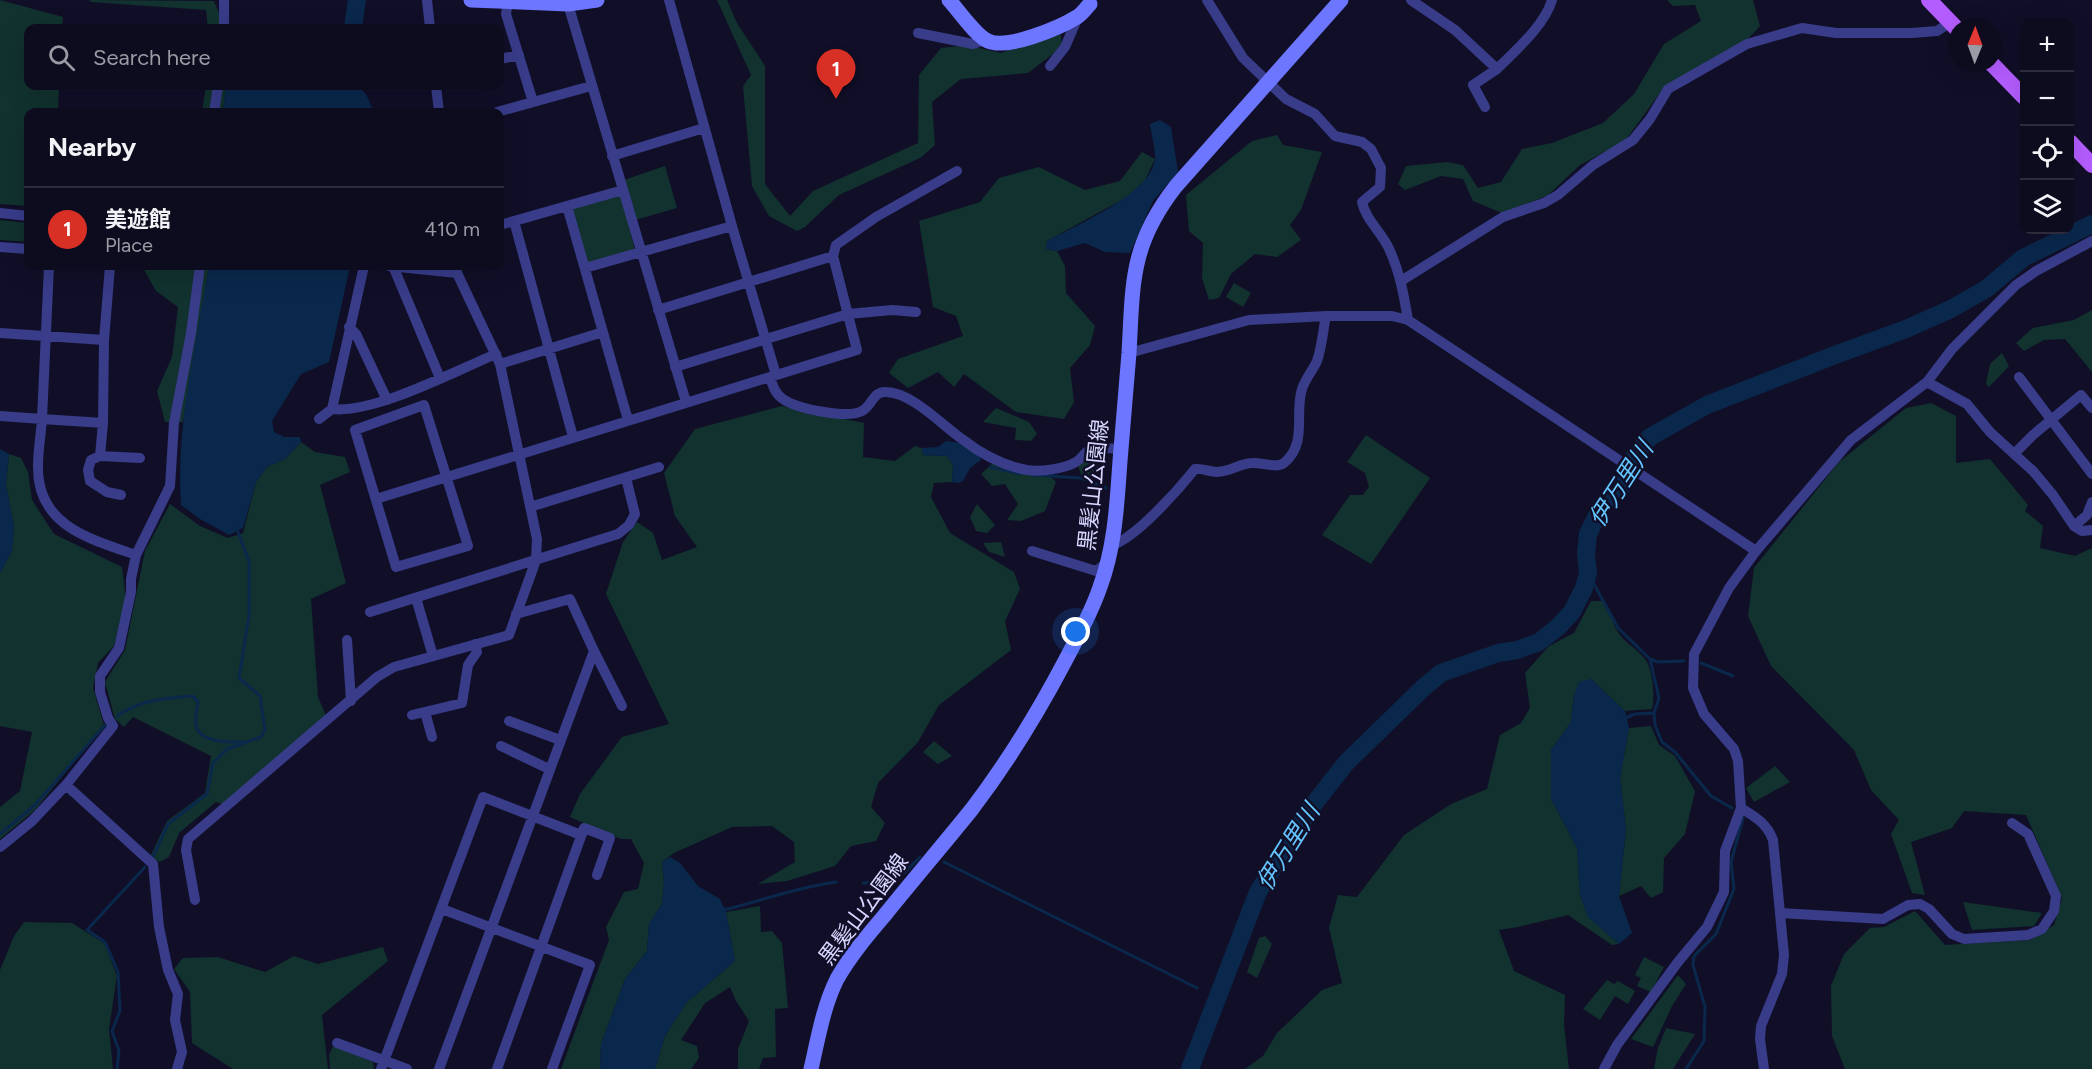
<!DOCTYPE html>
<meta charset="utf-8">
<style>
body{margin:0;font-family:Figtree,"Noto Sans JP",sans-serif;background:#1b192b;color:#f1f3f6}
.controls{position:absolute;right:18px;top:18px;display:grid;overflow:hidden;border-radius:12px;box-shadow:0 6px 24px #0002}
.controls button{width:54px;height:54px;display:grid;place-items:center;padding:0;border:0;border-bottom:2px solid #2d2b3c;background:#0d0b1e;color:#f1f3f6;font:30px sans-serif}
.compass{position:absolute;left:1948px;top:18px;width:54px;height:54px;border-radius:50%;background:#0d0b1e;box-shadow:0 6px 24px #0002;rotate:1deg}
.you{position:absolute;left:1076px;top:632px;width:21px;height:21px;margin:-15px;border:4px solid #fff;border-radius:50%;background:#1a73e8;box-shadow:0 0 0 9px #1a73e833}
.badge{display:grid;place-items:center;width:39px;height:39px;border-radius:50%;background:#d93025;color:#fff;font-size:20px;font-weight:700}
.pin{position:absolute;translate:-50% -50px;filter:drop-shadow(0 2px 3px #0008)}
.pin::after{content:'';position:absolute;top:32px;width:21px;height:18px;background:inherit;clip-path:polygon(0 0,100% 0,50% 100%)}
.list{margin:0;padding:0;list-style:none}
h2{display:flex;justify-content:space-between;align-items:center;height:78px;margin:0;padding:0 24px;font-size:26px}
h2 small{font-size:20px;font-weight:400;color:#9a9ba4}
.list li{display:grid;grid-template-columns:39px 1fr auto;gap:18px;align-items:center;box-sizing:border-box;height:84px;padding:0 24px;border-top:2px solid #2d2b3c}
.list b{display:block;font-size:22px;white-space:nowrap}
.list p{margin:0;font-size:20px;white-space:nowrap;color:#9a9ba4}
.list em{font-size:20px;font-style:normal;color:#9a9ba4}
.icon{flex:none;width:33px;height:33px;fill:none;stroke:currentColor;stroke-width:2;stroke-linecap:round;stroke-linejoin:round}
.map{position:relative;flex:none;width:2092px;height:1069px;overflow:hidden}
.search{position:absolute;background:#0d0b1e;box-shadow:0 6px 24px #0002;left:24px;top:24px;width:480px;height:66px;display:flex;align-items:center;gap:15px;box-sizing:border-box;padding:0 21px;border-radius:12px;color:#9a9ba4;font-size:22px}
.panel{position:absolute;background:#0d0b1e;box-shadow:0 6px 24px #0002;left:24px;top:108px;width:480px;height:162px;border-radius:12px}
.map>svg:first-child{display:block}
.green{fill:#11322e}
.water{fill:#0a284c}
.lines{fill:none;stroke-linecap:round;stroke-linejoin:round}
.stream{stroke:#0a284c;stroke-width:3}
.river{stroke:#0a284c;stroke-width:18}
.street{stroke:#383c89;stroke-width:10}
.secondary{stroke:#6d76ff;stroke-width:15}
.primary{stroke:#b45dff;stroke-width:16}
.labels{text-anchor:middle;stroke-width:5;stroke-linejoin:round;paint-order:stroke}
.street-label{font-size:22px;fill:#d7d6ff;stroke:#110f28}
.water-label{font-size:24px;font-style:italic;fill:#64c5ff;stroke:#110f28}
</style>
<div class="map">
<svg width="2092" height="1069" viewBox="0 0 2092 1069">
<rect width="100%" height="100%" fill="#110f28"/>
<!-- green -->
<path class="green" d="M0 0 63 17 62 28H28V86H59L58 112H28V206L0 204Z
M89 0 214 1 225 28H208L206 10 91 2Z
M717 0H727L737 23 765 66V184L790 216 813 191 918 143 919 75 941 48 966 45 1001 53 1052 34 1061 35 1062 47 1028 73 961 79 932 102 935 145 920 158 839 195 805 227 797 231 769 216 752 186 743 86 751 75Z
M1667 0H1753L1760 26 1747 40 1665 86 1625 141 1580 165 1547 196 1502 213 1473 201 1463 179 1441 176 1405 190 1398 184 1406 166 1447 162 1463 165 1478 188 1501 182 1522 149 1552 143 1603 123 1634 94 1664 44 1701 21 1695 5 1673 6Z
M206 86H226L223 112H202Z
M1277 135 1283 145 1322 152 1301 210 1290 225 1301 240 1277 257 1255 254 1231 274 1219 298 1209 300 1202 278 1203 243 1189 231 1186 195 1252 141Z
M1142 152 1155 159 1145 180 1127 197 1047 241 1046 249 1057 251 1065 266 1066 293 1095 326 1090 345 1070 368 1074 402 1064 419 1016 412 964 374 954 387 938 372 908 388 889 373 898 359 963 336 956 316 933 307 919 221 980 202 999 178 1039 167 1085 190 1120 181Z
M665 166 677 208 628 222 635 250 588 264 571 208 627 191 624 180Z
M0 220 28 223V242L0 240Z
M142 266H209L183 422H165L157 391 172 357 178 307 156 291Z
M1234 283 1251 293 1243 307 1226 297Z
M2092 310V372L2065 339 2044 340 2024 351 2016 343 2033 328 2074 320Z
M2002 353 2009 366 1989 387 1986 384 1990 364Z
M1931 403 1956 416V463L1990 459 2028 505 2025 511 2043 526 2040 548 2075 556 2092 548V1069H1845L1832 1036 1831 986 1844 954 1870 928 1884 927 1915 911 1945 945 2030 940 2054 925 2062 898 2026 815 1964 811 1952 828 1911 842 1925 895 1912 893 1891 834 1899 820 1871 790 1854 750 1771 666 1748 616 1754 568 1839 462 1906 408Z
M782 406 864 423 863 457 895 461 915 446 922 448 923 455 947 456 953 465 952 482 934 483 931 497 950 533 1014 572 1020 589 1005 621 1011 650 939 705 918 742 878 783 871 807 885 823 876 841 851 846 835 866 787 881 758 884 795 862 794 842 772 826 732 827 674 853 662 862 664 881 662 904 649 924 647 951 625 979 601 1044 600 1069H561L609 940 606 927 624 892 638 889 644 863 631 839H621L570 817 580 794 622 737 669 724 606 594 623 542 637 522 653 533 662 560 697 547 675 516 664 473 695 429Z
M996 408 1029 422 1037 434 1031 441 1015 440 1016 428 983 422Z
M1366 435 1430 478 1371 564 1322 535 1350 495H1363L1369 487 1365 473 1347 462Z
M301 442 315 452 345 457 350 472 320 485 346 583 311 599 318 697 326 716 223 804 216 802 179 833 169 857 160 862 150 857 167 821 205 793 211 756 133 717 124 727 115 719 105 682 125 650 145 551 170 504 200 526 228 538 243 533 256 482 267 467 285 459Z
M9 454 21 458 28 472 32 500 54 534 122 567 126 599 114 646 98 663 93 688 104 725 35 810 0 839V807L20 791 32 732 0 726V573L12 551 14 526 6 485Z
M1090 457 1096 478 1081 475 1078 465Z
M993 463 1047 473 1056 482 1045 511 1021 521 1007 520 1018 504 1005 484 992 486 981 474Z
M977 504 995 525 987 533 976 531 970 517Z
M1001 542 1005 557 989 552 983 543Z
M1591 601H1602C1615 611 1609 616 1616 629 1623 642 1636 648 1645 659 1653 668 1655 697 1652 709L1625 711 1591 679 1574 695 1571 722 1551 750V799L1577 848 1580 895 1588 916 1619 944 1612 945 1568 915 1518 927 1499 930 1514 971 1565 995 1564 1025 1569 1069H1245L1263 1056 1277 1033 1322 990 1342 983 1329 928 1338 895 1357 897 1404 835 1451 804 1487 789 1500 735 1521 723 1530 708 1525 673 1549 646 1574 633Z
M1651 726 1659 745 1675 756 1695 791 1685 834 1664 858 1663 892 1651 898 1641 886 1619 896 1626 829 1620 778 1629 728Z
M934 741 952 756 938 764 923 752Z
M1775 766 1790 782 1754 802 1746 788Z
M1963 902 2042 913 2034 926 1972 930Z
M760 906 761 932 772 931 782 943 788 1008 775 1009 776 1057 763 1058 759 1069H738V1049L749 1021 736 1001 730 987 705 1003 681 1040 697 1046 699 1058 691 1069H655L665 1036 686 1003 735 961 726 912Z
M24 922 72 923 105 944 117 976 109 1029 113 1069H0V970L14 936Z
M1265 936 1272 944 1257 978 1247 972 1259 938Z
M383 947 388 961 322 1015 328 1069H233L192 1043 190 992 174 969 183 958 218 957 265 972 294 956 318 964Z
M1644 957 1664 967 1651 992 1637 986 1641 978 1635 975Z
M1678 975 1686 984 1672 1006 1653 1047 1631 1039Z
M1607 980 1614 984 1618 981 1635 991 1628 1004 1615 996 1600 1020 1583 1009Z
M1666 1028 1695 1034 1673 1069H1654L1658 1048Z
M333 1046 373 1062 374 1069H330L329 1055Z"/>
<!-- water -->
<path class="water" d="M226 86H358L366 94 374 112H223Z
M1160 120 1171 127 1178 172 1153 201 1130 253 1105 252 1085 243 1057 251 1046 249 1047 241C1075 226 1155 192 1155 157 1155 146 1151 134 1150 124Z
M209 266H350L329 362 301 374 272 421 274 432 284 437H300L301 442 285 459 267 467 256 482 243 528 229 535 200 519 181 505C176 425 196 344 209 266Z
M946 441 961 443 980 455 981 460 970 468 963 481 958 483 952 482 953 465 947 456 923 455 922 448 938 447Z
M0 449 9 454 6 485 14 526 12 551 0 573Z
M1591 679 1625 711 1629 728 1620 778 1626 829 1619 896 1632 933 1619 944 1588 917 1580 895 1577 848 1551 799V750L1571 722 1574 695 1579 682Z
M670 857 680 863 698 886 720 899 726 912 735 961 686 1003 665 1036 655 1069H600L601 1044 625 979 647 951 649 924 662 904 664 881 662 862Z"/>
<g class="lines">
<!-- stream -->
<path class="stream" d="M990 467 1020 474
M1033 475 1081 478 1106 488
M1588 573 1618 628 1650 659 1659 698 1654 713 1655 725 1662 742 1675 752 1711 796 1732 808
M1650 659 1658 662 1684 661
M1701 663 1733 676
M117 716C140 700 165 698 192 696L198 701C197 708 195 718 196 725 199 743 229 742 242 742
M1623 719 1635 714 1654 713
M0 834 35 805 105 725
M153 857 168 824 207 794 213 763 227 749 261 737 265 730 260 696 239 678 249 616V561L236 527
M944 862 1197 988
M863 883 879 882 904 873 920 857
M723 910C761 901 798 887 836 882
M117 1069 119 1051 112 1031 120 1011 118 972 105 942 87 930 145 867
M1686 1069 1704 1041 1705 1007 1693 965 1694 956 1716 934 1734 889 1731 862 1743 818"/>
<!-- river -->
<path class="river" d="M353 28 357 0
M1190 1069 1258 892 1310 809 1346 763 1423 688 1441 673 1498 653 1517 650 1539 642 1558 627 1572 612 1584 588 1588 573 1586 554 1588 534 1602 505 1620 489 1627 478 1632 460 1650 437 1707 405 1835 355 1906 329 1951 309 1986 289 2023 258 2092 224"/>
<!-- street -->
<path class="street" d="M224 0V28
M427 0 430 28
M669 0 732 226 776 375
M1207 0 1243 58 1286 99 1315 114 1335 136 1362 142 1371 149 1381 168 1380 187 1362 202C1366 221 1383 233 1390 251 1400 273 1404 296 1408 320
M1411 0 1455 30 1497 69C1515 51 1545 25 1552 0
M508 2 506 14 533 102
M568 4 686 402
M918 33 973 44 985 40
M500 59 519 55
M1050 66 1065 47 1078 17
M436 86 439 112
M1485 107 1473 85 1497 69
M214 112 218 86
M497 112 591 86
M612 156 704 128
M567 206 628 420
M0 213 28 216
M514 221 573 437
M500 225 623 190
M0 247 28 249
M833 256 836 245 876 217 957 171
M49 266 42 419 103 423 100 456
M389 266 457 273
M393 266 440 378
M585 268 732 226
M1401 281 1503 217 1544 203 1558 195 1593 165 1633 140 1650 119 1668 89 1747 44 1802 28 1836 33H1912L1937 31 1951 22
M349 327 356 334 387 400
M0 333 104 340
M1129 353 1249 320 1326 316H1392L1408 320 1756 551
M500 364 603 332
M675 367 848 314 892 310 916 312
M770 377C773 386 775 394 783 399 797 409 848 419 862 411 872 406 873 391 886 392 911 392 942 425 962 439 980 453 1004 466 1027 470 1041 472 1064 469 1076 462 1083 458 1085 450 1094 448 1102 447 1113 449 1121 449
M2019 377 2092 474
M1927 382 1967 404 1990 432 2033 471 2053 495 2074 526 2082 531 2092 530
M424 405 468 546 396 567 355 430Z
M332 409C374 414 455 371 496 354
M0 416 42 419C41 434 38 450 38 466 37 526 90 539 136 555
M319 419 332 409 364 266
M103 423 104 340 110 266
M2014 454 2033 435 2081 395 2092 408
M121 495 107 492 90 481 88 470 91 460 100 456 140 458
M376 499 857 350 833 256 658 310
M530 507 659 467
M2074 526 2087 515 2092 502
M1112 545C1136 538 1179 489 1195 469 1203 468 1209 472 1217 472 1231 472 1240 463 1252 463 1262 462 1276 469 1284 463 1308 443 1294 414 1302 389 1305 379 1313 370 1317 361 1322 347 1323 330 1326 316
M1032 551 1096 571 1108 562
M416 598 433 656
M370 612 618 534 629 525 635 514 626 478
M516 614 570 599 594 651 622 706
M347 640 351 701
M425 712 432 737
M412 715 462 703 468 665 477 652 475 644
M509 721 560 740
M501 746 549 769
M66 785 153 864 159 927 168 970 178 994 175 1020 182 1052 177 1069
M1741 808C1755 817 1767 823 1773 840L1784 955 1782 974 1761 1026 1760 1039 1764 1069
M0 847 32 821 66 785 113 726 108 718 100 692V676L119 648 131 592V579L136 555 170 486 174 423 191 333 200 266
M195 900 186 850 188 839 377 677 394 667 509 635 536 560 537 539 500 364 457 273 456 266
M442 909 590 965 552 1069
M1780 913 1883 919 1908 905 1920 904 1929 909 1952 934 1964 939 2028 935 2042 929 2054 911 2056 896 2028 834 2012 823
M337 1043 407 1069
M381 1069 483 797 581 835
M439 1069 594 651
M497 1069 584 828 610 838 597 875
M1604 1069 1617 1045 1678 962 1707 927 1724 892 1725 851 1741 808 1738 761 1734 749 1704 714 1693 688 1694 654 1729 588 1756 551 1851 440 1927 382 1952 349 2016 285 2036 271 2092 241"/>
<!-- secondary -->
<path class="secondary" d="M471 0 568 4 597 0
M949 0C959 11 976 36 988 41 1007 50 1059 28 1077 17 1082 14 1086 8 1090 4
M811 1069C818 1039 823 1007 837 979 850 956 867 936 884 916 913 880 943 845 972 809 1007 763 1037 714 1064 663 1077 638 1091 614 1100 587 1115 547 1117 504 1120 461 1123 425 1126 389 1129 353 1133 282 1130 245 1176 186L1341 0"/>
<!-- primary -->
<path class="primary" d="M1929 0 1957 29
M1991 63 2024 97
M2070 142 2092 165"/>
</g>
<g class="labels">
<!-- street labels -->
<g class="street-label">
<text transform="translate(1093 485) rotate(-84)" y="8">黒髪山公園線</text>
<text transform="translate(863 909) rotate(-53)" y="8">黒髪山公園線</text>
</g>
<!-- water labels -->
<g class="water-label">
<text transform="translate(1621 484) rotate(-57)" y="8">伊万里川</text>
<text transform="translate(1288 847) rotate(-58)" y="8">伊万里川</text>
</g>
</g>
</svg>
<div class="controls">
<button>+</button>
<button>−</button>
<button><svg class="icon" aria-label="locate" viewBox="0 0 24 24"><circle cx="12" cy="12" r="6"/><path d="M12 2v4M12 18v4M2 12h4M18 12h4"/></svg></button>
<button><svg class="icon" aria-label="layers" viewBox="0 0 24 24"><path d="M12 4l9 5-9 5-9-5zM3 14l9 5 9-5"/></svg></button>
</div>
<svg class="compass" viewBox="-18 -18 36 36"><path d="M0-13l5 13h-10z" fill="#e53935"/><path d="M0 13l5-13h-10z" fill="#9a9ba4"/></svg>
<div class="you"></div>
<div class="pin badge" style="left:836px;top:99px">1</div>
<div class="search"><svg class="icon" aria-label="search" viewBox="0 0 24 24"><circle cx="10" cy="10" r="6"/><path d="M15 15l6 6"/></svg>Search here</div>
<section class="panel">
<h2>Nearby<small></small></h2>
<ul class="list">
<li><span class="badge">1</span><div><b>美遊館</b><p>Place</p></div><em>410 m</em></li>
</ul>
</section>
</div>
